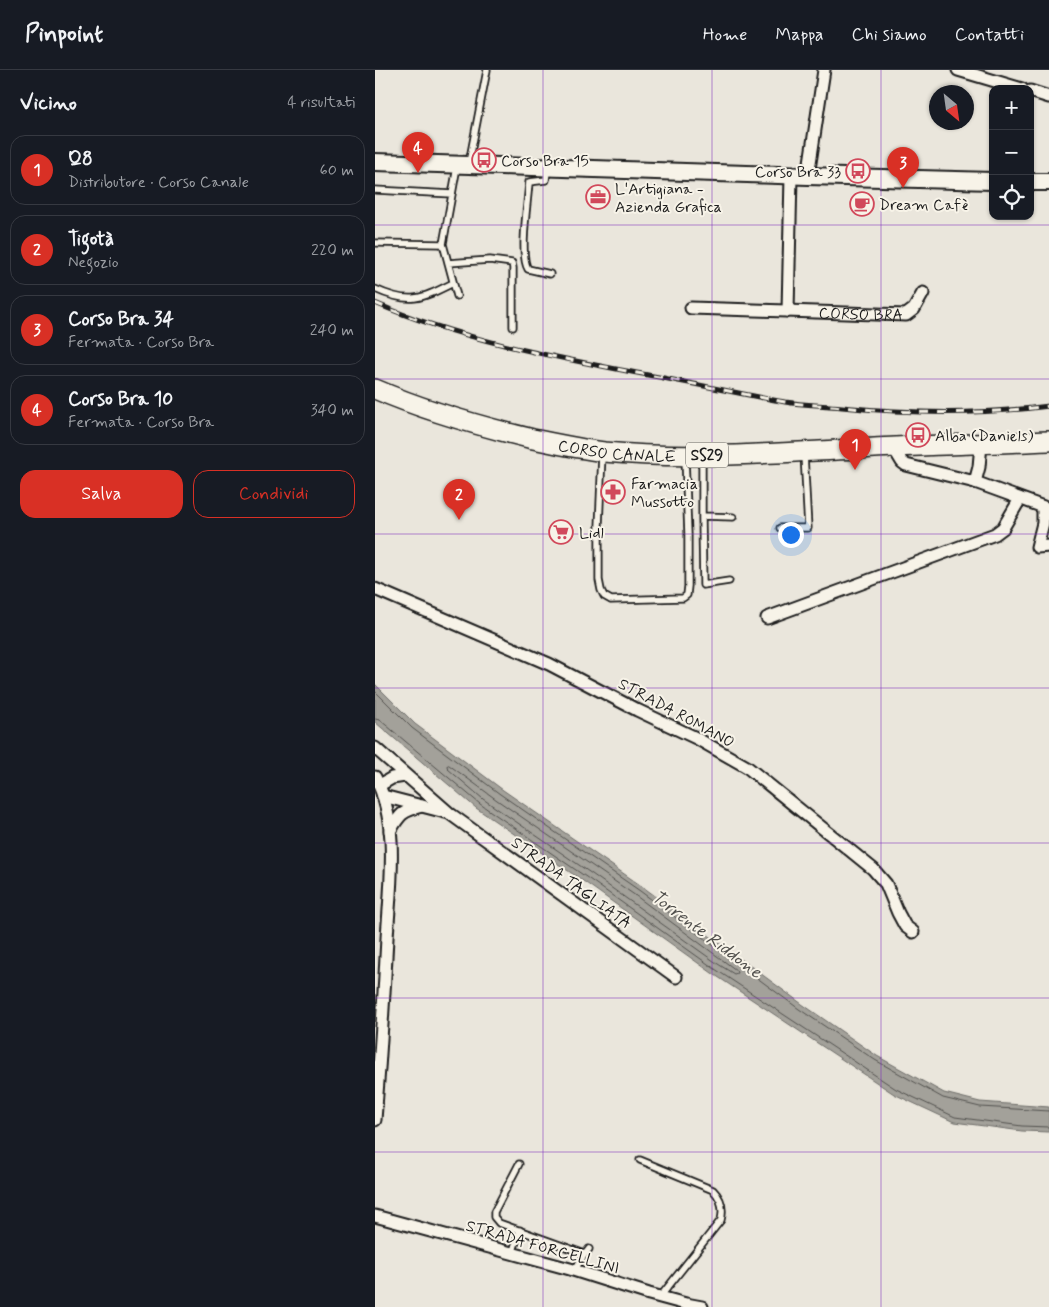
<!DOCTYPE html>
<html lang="it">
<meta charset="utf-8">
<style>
body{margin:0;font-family:Mynerve,sans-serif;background:#242831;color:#f1f3f6}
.controls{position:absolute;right:15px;top:15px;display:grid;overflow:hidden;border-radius:10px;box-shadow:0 1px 4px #0004}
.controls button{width:45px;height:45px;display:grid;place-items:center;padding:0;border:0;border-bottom:1px solid #363941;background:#171b24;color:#f1f3f6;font:25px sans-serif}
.compass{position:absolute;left:554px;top:15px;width:45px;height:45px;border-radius:50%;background:#171b24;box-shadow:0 1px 4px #0004;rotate:151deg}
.you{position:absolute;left:415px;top:464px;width:18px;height:18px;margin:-12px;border:4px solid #fff;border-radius:50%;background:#1a73e8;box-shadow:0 0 0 8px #1a73e833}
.badge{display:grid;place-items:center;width:32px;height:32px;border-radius:50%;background:#d93025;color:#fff;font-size:16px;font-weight:700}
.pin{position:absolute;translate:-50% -41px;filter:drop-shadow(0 1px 2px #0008)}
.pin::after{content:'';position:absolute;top:26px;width:18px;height:15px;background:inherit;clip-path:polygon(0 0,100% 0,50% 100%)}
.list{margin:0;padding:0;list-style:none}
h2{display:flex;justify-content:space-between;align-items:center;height:65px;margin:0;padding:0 20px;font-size:21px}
h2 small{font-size:16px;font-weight:400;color:#9ea1a6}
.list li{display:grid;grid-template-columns:32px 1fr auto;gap:15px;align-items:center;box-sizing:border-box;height:70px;margin:0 10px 10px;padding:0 10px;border:1px solid #363941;border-radius:15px}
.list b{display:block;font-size:19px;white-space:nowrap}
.list p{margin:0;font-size:16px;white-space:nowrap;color:#9ea1a6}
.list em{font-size:16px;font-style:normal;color:#9ea1a6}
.actions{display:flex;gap:10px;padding:15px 20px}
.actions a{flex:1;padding:11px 0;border:1px solid #d93025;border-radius:15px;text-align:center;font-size:18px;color:#d93025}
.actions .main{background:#d93025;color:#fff}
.icon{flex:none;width:28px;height:28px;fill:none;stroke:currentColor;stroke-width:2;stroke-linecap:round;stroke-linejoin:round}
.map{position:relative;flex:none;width:674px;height:1237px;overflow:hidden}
header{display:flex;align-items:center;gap:30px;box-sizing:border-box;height:70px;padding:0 25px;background:#171b24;border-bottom:1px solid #363941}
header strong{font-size:24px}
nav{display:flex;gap:28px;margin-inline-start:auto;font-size:18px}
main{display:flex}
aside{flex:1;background:#171b24}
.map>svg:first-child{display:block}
.water{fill:#a3a19a;stroke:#6d6c68}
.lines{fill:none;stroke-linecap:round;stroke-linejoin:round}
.shore{stroke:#52514e;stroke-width:1}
.lane-casing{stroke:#1c1c1c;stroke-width:9}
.street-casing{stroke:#1c1c1c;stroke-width:15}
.secondary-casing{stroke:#1c1c1c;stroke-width:20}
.primary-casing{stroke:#1c1c1c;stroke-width:22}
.lane{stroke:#f7f3e8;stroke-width:5.5}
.street{stroke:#f7f3e8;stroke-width:11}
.secondary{stroke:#f7f3e8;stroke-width:16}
.primary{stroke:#f7f3e8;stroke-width:19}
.rail-casing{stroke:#1c1c1c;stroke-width:5}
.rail{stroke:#f7f3e8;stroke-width:3;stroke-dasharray:9;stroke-linecap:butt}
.grid{fill:none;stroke:#7b2cbf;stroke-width:1;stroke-opacity:0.55}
.labels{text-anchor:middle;stroke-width:4;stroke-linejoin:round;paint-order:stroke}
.shield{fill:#f7f3e8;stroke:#5e5c59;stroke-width:1}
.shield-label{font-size:15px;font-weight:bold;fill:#1c1c1c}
.poi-label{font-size:16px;fill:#1c1c1c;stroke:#f7f3e8;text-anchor:start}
.street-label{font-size:16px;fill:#1c1c1c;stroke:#f7f3e8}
.water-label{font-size:18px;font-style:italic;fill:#52514e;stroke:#f7f3e8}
</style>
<header>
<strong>Pinpoint</strong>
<nav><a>Home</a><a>Mappa</a><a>Chi siamo</a><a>Contatti</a></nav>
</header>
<main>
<aside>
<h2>Vicino<small>4 risultati</small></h2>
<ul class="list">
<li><span class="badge">1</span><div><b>Q8</b><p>Distributore · Corso Canale</p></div><em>60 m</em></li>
<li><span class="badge">2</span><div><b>Tigotà</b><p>Negozio</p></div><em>220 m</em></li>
<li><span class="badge">3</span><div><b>Corso Bra 34</b><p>Fermata · Corso Bra</p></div><em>240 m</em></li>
<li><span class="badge">4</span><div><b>Corso Bra 10</b><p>Fermata · Corso Bra</p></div><em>340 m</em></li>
</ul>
<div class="actions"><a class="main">Salva</a><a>Condividi</a></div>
</aside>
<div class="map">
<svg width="674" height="1237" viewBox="0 0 674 1237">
<rect width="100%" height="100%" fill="#eae6dc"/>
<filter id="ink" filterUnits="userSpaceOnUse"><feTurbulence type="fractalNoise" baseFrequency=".02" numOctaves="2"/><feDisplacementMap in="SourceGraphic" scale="10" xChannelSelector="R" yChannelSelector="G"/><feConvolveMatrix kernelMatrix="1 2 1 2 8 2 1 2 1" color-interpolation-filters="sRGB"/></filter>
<g filter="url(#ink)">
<!-- water -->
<path class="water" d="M0 614 40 654 128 720 268 817 427 934 502 986 569 1023 605 1032 674 1037V1062L647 1061 579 1052 519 1024 337 903 211 813 101 738 0 652Z"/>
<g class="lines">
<!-- shore -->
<path class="shore" d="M0 621 37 658 125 724 265 821 424 939 500 990 568 1028 605 1037 674 1041
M0 649 5 650 105 734 214 809 340 899 521 1019 580 1047 647 1056 674 1057
M74 695 122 730 261 826 361 900 362 903 359 904 343 894 217 804 108 729 73 699 72 696Z"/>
<!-- lane casing -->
<g class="lane-casing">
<path id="lane" d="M94 93 112 0
M172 100 171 110 154 112C153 131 144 185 153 199L175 204
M0 120 77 124
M0 173 68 174 82 97
M68 174 82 226
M73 193 115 190 137 193 138 198V257
M0 219C35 235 46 229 78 213
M227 384 224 457V510L226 520 229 526 236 530 308 528 312 525 313 516V464L310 387
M327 387V449L328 515 354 511
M327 446 358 447
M405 458H433L429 384
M265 1090 338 1120C346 1128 349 1138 346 1150L285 1227
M144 1094 119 1142V1147L124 1153 210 1184
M137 1184 145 1160
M200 1200 205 1191 214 1179"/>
</g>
<!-- street casing -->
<g class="street-casing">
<g id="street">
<path d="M583 0 647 19"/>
<path d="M655 21 674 27"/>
<path d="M433 106 449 0"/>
<path id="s1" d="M316 238 531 245 539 239 548 223"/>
<path d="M413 241 416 106"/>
<path d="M518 377 527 392 531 395 600 412 674 439"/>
<path d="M600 412 604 397 606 374"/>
<path d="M668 437V453L662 477 674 476"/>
<path d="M0 519 174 594 262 640 321 668 372 697 498 799 511 814 523 843 530 856 538 862"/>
<path d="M392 548 620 464 628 458 645 429"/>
<path d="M0 678 74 743 301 907"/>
<path d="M0 707C25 754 15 816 12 868 9 929 5 989 0 1050"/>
<path d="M5 715 17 708 30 706"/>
<path d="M8 726 70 742"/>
<path d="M15 761C25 744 27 741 47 736"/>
<path d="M0 1146 195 1199 274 1224 311 1234 327 1237"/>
</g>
</g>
<!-- secondary casing -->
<g class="secondary-casing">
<path id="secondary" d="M0 92 433 106 618 111
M655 112H674"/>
</g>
<!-- primary casing -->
<g class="primary-casing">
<g id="primary">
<path id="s2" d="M0 319C51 341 104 356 158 369 182 374 205 379 229 382 312 390 398 383 482 379 546 375 610 374 674 371"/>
</g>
</g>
<!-- lane -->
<use href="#lane" class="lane"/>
<!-- street -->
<use href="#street" class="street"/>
<!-- secondary -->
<use href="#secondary" class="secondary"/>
<!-- primary -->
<use href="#primary" class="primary"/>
<!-- rail casing -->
<g class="rail-casing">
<path id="rail" d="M0 233C84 269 173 286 262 303 312 312 361 323 410 332 429 335 448 335 467 337 536 344 605 345 674 336"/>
</g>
<!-- rail -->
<use href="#rail" class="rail"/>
</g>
</g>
<!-- grid -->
<path class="grid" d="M168 0V1237M337 0V1237M506 0V1237M0 155H674M0 309H674M0 464H674M0 618H674M0 773H674M0 928H674M0 1082H674"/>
<!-- icons -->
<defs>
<g id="bus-ring" transform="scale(1.25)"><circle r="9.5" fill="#f7f3e8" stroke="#d1495b" stroke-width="1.5"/><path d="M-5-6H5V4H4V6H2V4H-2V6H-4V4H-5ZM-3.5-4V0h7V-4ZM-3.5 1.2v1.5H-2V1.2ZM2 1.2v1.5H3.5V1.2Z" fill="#d1495b"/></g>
<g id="office-ring" transform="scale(1.25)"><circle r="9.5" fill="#f7f3e8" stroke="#d1495b" stroke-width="1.5"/><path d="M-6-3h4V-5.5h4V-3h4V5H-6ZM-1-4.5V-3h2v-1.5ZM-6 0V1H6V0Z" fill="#d1495b"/></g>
<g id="cafe-ring" transform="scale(1.25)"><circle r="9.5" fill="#f7f3e8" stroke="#d1495b" stroke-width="1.5"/><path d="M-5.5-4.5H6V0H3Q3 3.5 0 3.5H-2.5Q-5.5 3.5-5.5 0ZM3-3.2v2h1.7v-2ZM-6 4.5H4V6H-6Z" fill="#d1495b"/></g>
<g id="pharmacy-ring" transform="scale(1.25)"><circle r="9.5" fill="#f7f3e8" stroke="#d1495b" stroke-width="1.5"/><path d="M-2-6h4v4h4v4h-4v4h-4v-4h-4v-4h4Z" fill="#d1495b"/></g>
<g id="supermarket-ring" transform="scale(1.25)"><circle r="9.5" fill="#f7f3e8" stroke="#d1495b" stroke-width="1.5"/><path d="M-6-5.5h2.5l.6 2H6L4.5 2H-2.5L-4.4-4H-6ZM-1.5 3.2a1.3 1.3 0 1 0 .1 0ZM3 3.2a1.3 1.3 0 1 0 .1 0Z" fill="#d1495b"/></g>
</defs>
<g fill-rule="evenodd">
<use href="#bus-ring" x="109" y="90"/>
<use href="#bus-ring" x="483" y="101"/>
<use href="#office-ring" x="223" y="127"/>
<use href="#cafe-ring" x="487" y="134"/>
<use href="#bus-ring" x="543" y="365"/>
<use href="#pharmacy-ring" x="238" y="422"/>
<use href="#supermarket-ring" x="186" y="462"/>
</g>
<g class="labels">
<!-- shield labels -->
<rect class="shield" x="311" y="372.5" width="42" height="25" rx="4"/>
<g class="shield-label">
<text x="332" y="390">SS29</text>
</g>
<!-- poi labels -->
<g class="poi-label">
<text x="126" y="96">Corso Bra 15</text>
<text x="466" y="107" text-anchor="end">Corso Bra 33</text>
<text x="240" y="124">L'Artigiana -<tspan x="240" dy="18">Azienda Grafica</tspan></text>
<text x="504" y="140">Dream Cafè</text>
<text x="560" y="371">Alba (Daniels)</text>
<text x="256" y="419">Farmacia<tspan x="256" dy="18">Mussotto</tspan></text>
<text x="204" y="468">Lidl</text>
</g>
<!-- street labels -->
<g class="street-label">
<text dy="6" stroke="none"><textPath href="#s1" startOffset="170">CORSO BRA</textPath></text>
<text dy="6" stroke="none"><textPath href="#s2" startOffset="251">CORSO CANALE</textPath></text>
<text transform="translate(302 642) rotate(28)" y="6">STRADA ROMANO</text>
<text transform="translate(197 812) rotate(36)" y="6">STRADA TAGLIATA</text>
<text transform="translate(168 1176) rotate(16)" y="6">STRADA FORCELLINI</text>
</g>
<!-- water labels -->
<g class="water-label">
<text transform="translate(332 864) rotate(37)" y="6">Torrente Riddone</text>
</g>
</g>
</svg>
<div class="controls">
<button>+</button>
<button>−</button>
<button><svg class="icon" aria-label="locate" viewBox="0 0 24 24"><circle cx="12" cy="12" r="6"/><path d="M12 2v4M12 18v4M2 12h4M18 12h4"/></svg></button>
</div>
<svg class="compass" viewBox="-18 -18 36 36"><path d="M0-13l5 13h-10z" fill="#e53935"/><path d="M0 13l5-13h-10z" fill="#9ea1a6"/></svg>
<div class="you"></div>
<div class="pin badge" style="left:480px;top:400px">1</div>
<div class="pin badge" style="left:84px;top:450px">2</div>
<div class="pin badge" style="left:528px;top:118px">3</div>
<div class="pin badge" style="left:43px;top:103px">4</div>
</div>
</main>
